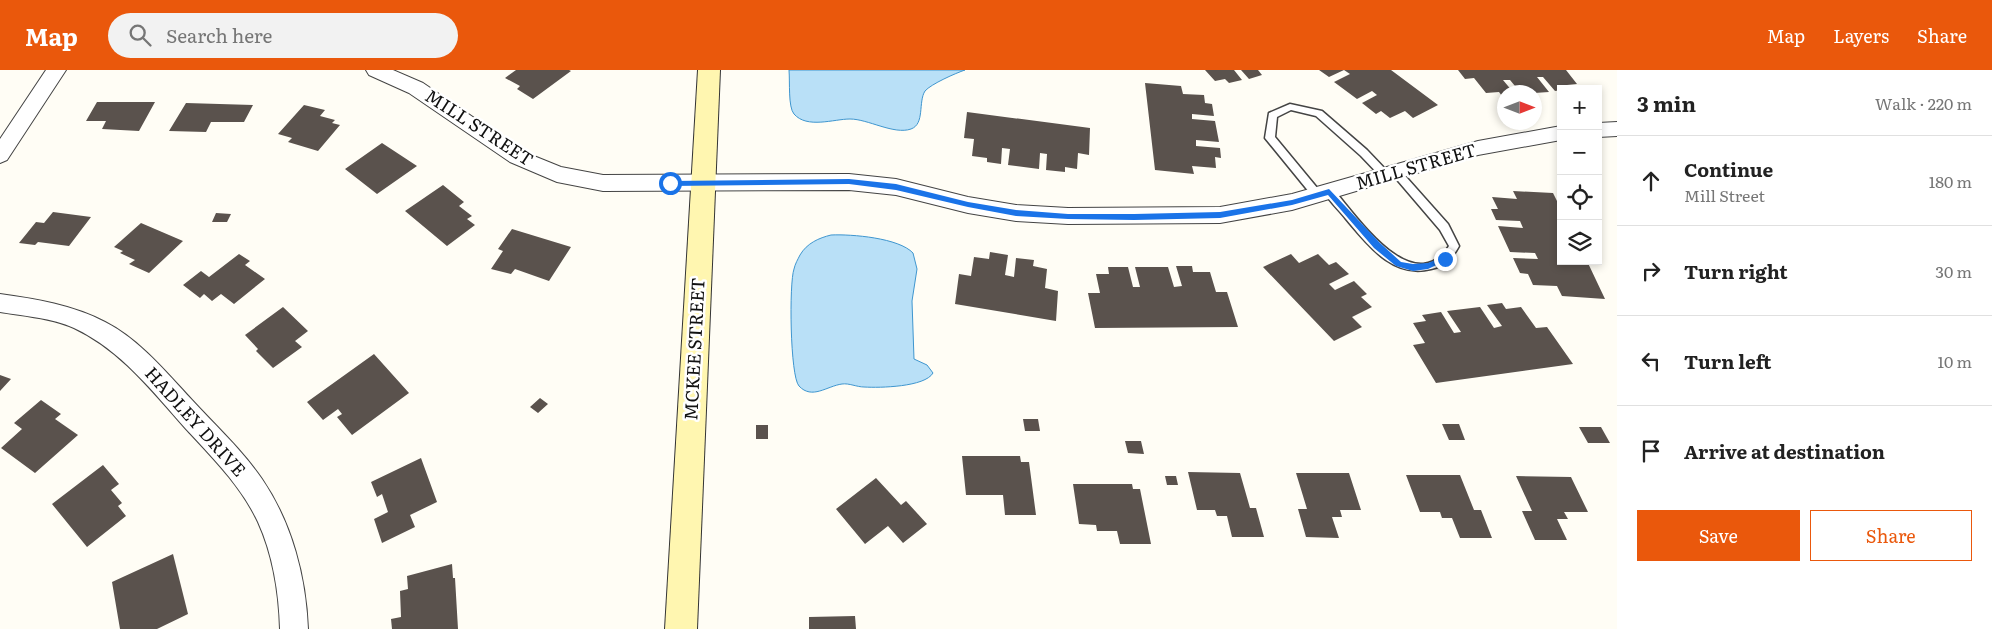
<!DOCTYPE html>
<meta charset="utf-8">
<style>
body{margin:0;font-family:Literata,serif;background:#f2f2f2;color:#222}
.controls{position:absolute;right:15px;top:15px;display:grid;overflow:hidden;border-radius:0px;box-shadow:0 2px 8px #0003}
.controls button{width:45px;height:45px;display:grid;place-items:center;padding:0;border:0;border-bottom:1px solid #e0e0e0;background:#fff;color:#222;font:25px sans-serif}
.compass{position:absolute;left:1497px;top:15px;width:45px;height:45px;border-radius:50%;background:#fff;box-shadow:0 2px 8px #0003;rotate:90deg}
.stop{position:absolute;width:15px;height:15px;margin:-11px;border:4px solid #1a73e8;border-radius:50%;background:#fff}
.stop.end{background:#1a73e8;border-color:#fff;box-shadow:0 1px 5px #0008}
.list{margin:0;padding:0;list-style:none}
h2{display:flex;justify-content:space-between;align-items:center;height:65px;margin:0;padding:0 20px;font-size:21px}
h2 small{font-size:16px;font-weight:400;color:#767676}
.list li{display:grid;grid-template-columns:32px 1fr auto;gap:15px;align-items:center;box-sizing:border-box;height:90px;padding:0 20px;border-top:1px solid #e0e0e0}
.list b{display:block;font-size:19px;white-space:nowrap}
.list p{margin:0;font-size:16px;white-space:nowrap;color:#767676}
.list em{font-size:16px;font-style:normal;color:#767676}
.actions{display:flex;gap:10px;padding:15px 20px}
.actions a{flex:1;padding:11px 0;border:1px solid #ea580c;border-radius:0px;text-align:center;font-size:18px;color:#ea580c}
.actions .main{background:#ea580c;color:#fff}
.icon{flex:none;width:28px;height:28px;fill:none;stroke:currentColor;stroke-width:2;stroke-linecap:round;stroke-linejoin:round}
.map{position:relative;flex:none;width:1617px;height:559px;overflow:hidden}
header{display:flex;align-items:center;gap:30px;box-sizing:border-box;height:70px;padding:0 25px;background:#ea580c;color:#fff}
header strong{font-size:24px}
nav{display:flex;gap:28px;margin-inline-start:auto;font-size:18px}
.search{width:350px;height:45px;background:#f2f2f2;display:flex;align-items:center;gap:12px;box-sizing:border-box;padding:0 18px;border-radius:28px;color:#767676;font-size:19px}
main{display:flex}
aside{flex:1;background:#fff}
.map>svg:first-child{display:block}
.water{fill:#b9e0f7;stroke:#3f96cf}
.building{fill:#5a524d}
.lines{fill:none;stroke-linecap:round;stroke-linejoin:round}
.lane-casing{stroke:#444;stroke-width:3}
.street-casing{stroke:#444;stroke-width:2}
.secondary-casing{stroke:#333;stroke-width:2}
.lane{fill:#fff;fill-rule:evenodd}
.street{fill:#fff;fill-rule:evenodd}
.secondary{fill:#fff6b0;fill-rule:evenodd}
.route{fill:#1a73e8}
.labels{text-anchor:middle;stroke-width:5;stroke-linejoin:round;paint-order:stroke}
.street-label{font-size:18px;fill:#111;stroke:#fff}
</style>
<header>
<strong>Map</strong>
<div class="search"><svg class="icon" aria-label="search" viewBox="0 0 24 24"><circle cx="10" cy="10" r="6"/><path d="M15 15l6 6"/></svg>Search here</div>
<nav><a>Map</a><a>Layers</a><a>Share</a></nav>
</header>
<main>
<div class="map">
<svg width="1617" height="559" viewBox="0 0 1617 559">
<rect width="100%" height="100%" fill="#fffdf5"/>
<!-- water -->
<path class="water" d="M789 0H965C956 3 931 14 925 21 918 32 925 54 911 59 894 65 868 49 850 49 834 49 807 59 794 44 788 37 790 12 789 0Z
M831 165C852 164 899 168 913 183L917 199 912 231 914 289 927 295 933 303C925 317 880 318 864 317 857 317 849 313 842 314 827 316 812 330 799 316 790 306 789 213 794 199 795 194 798 189 800 185 807 173 819 168 831 165Z"/>
<!-- building -->
<path class="building" d="M516 0H569L571 1 533 29 517 19 520 16 505 8Z
M1205 0H1234L1242 10 1229 13 1225 9 1215 11Z
M1241 0H1258L1262 5 1249 9Z
M1319 0H1391L1438 35 1413 48 1405 41 1390 48 1381 41 1376 44 1362 33 1377 25 1372 21 1357 29 1334 12 1350 4 1344 0 1329 7Z
M1458 0H1566L1577 14 1567 15 1570 19 1555 21 1543 7H1537L1549 22 1534 23 1520 22 1510 10H1503L1513 22H1504V26H1502L1499 22 1486 23 1474 8 1465 9Z
M1145 13 1181 16 1183 24 1204 25 1205 33 1212 34 1214 46 1192 44V49L1215 51 1219 72 1196 70V76L1220 78 1221 88 1215 87 1216 98 1192 96 1194 104 1155 100Z
M97 32H155L139 61 102 59 106 51H86Z
M186 33 253 35 244 52H211L206 62 169 61Z
M304 35 325 40 320 46 335 50 332 53 340 55 318 81 288 72 292 68 278 64Z
M967 42 1090 58 1089 85 1078 83 1077 99 1065 97V102L1046 100 1047 84 1040 83 1039 99 1008 95 1010 79 1002 78 1001 94 987 92V88L972 86 974 69 964 68Z
M382 73 417 96 377 124 345 99Z
M443 115 464 132 459 136 472 146 467 149 475 155 447 176 405 141Z
M1513 121 1553 123 1561 139V191H1587L1605 229 1562 226 1557 216 1533 215 1528 204 1520 203 1513 188 1538 189 1535 183 1510 182 1498 156 1523 158 1520 151 1496 150 1491 139H1498L1492 127 1517 129Z
M53 142 91 147 69 176 38 172 35 175 19 173 36 152 44 153Z
M216 143 231 144 227 152H212Z
M141 153 183 171 149 203 129 194 135 190 120 183 123 181 114 177Z
M512 159 571 177 549 211 515 199 511 204 491 199 503 181 498 179Z
M990 182 1008 185 1005 205 1014 207 1016 188 1034 190 1033 196 1047 199 1045 218 1058 221 1056 251 955 234 959 204 971 206 974 187 989 189Z
M239 184 250 191 245 195 265 209 234 234 221 224 212 231 204 224 200 228 183 215 201 201 209 207Z
M1291 184 1299 193 1318 184 1329 195 1336 192 1349 204 1329 214 1335 220 1354 211 1367 224 1361 227 1372 237 1352 247 1362 257 1334 271 1263 197Z
M1176 196H1192L1193 202H1210L1216 222H1227L1238 257 1095 258 1088 223H1100L1096 204H1109L1108 197H1128L1133 217H1140L1135 197H1168L1174 217 1182 216Z
M1502 233 1506 239 1521 237 1536 258 1547 257 1573 294 1436 313 1413 275 1425 273 1413 253 1426 251 1422 245 1441 242 1454 263 1461 262 1447 241 1480 237 1494 258 1502 256 1487 235Z
M283 237 308 261 295 271 302 277 273 298 256 281 258 279 245 265Z
M374 284 409 323 352 365 337 347 342 344 338 339 323 350 307 332Z
M0 305 11 309 0 321Z
M540 328 548 334 538 343 530 337Z
M41 330 61 344 55 349 78 365 35 403 1 378 22 359 14 353Z
M1023 349H1038L1040 361H1025Z
M1442 354H1459L1465 370H1449Z
M756 355H768V369H756Z
M1579 357H1601L1610 373H1588Z
M1125 371H1141L1144 384 1128 383Z
M962 386H1020L1021 392H1029L1036 445H1005L1003 425H966Z
M421 388 437 432 410 445 415 457 382 473 374 449 388 442 382 424 377 427 371 412Z
M103 395 119 414 111 420 122 433 118 436 126 446 87 477 52 434Z
M1188 402 1240 403 1250 438H1256L1264 467H1232L1227 446H1217L1215 440H1197Z
M1296 403H1349L1361 440H1340L1342 447H1332L1339 468 1306 467 1298 439H1307Z
M1406 405H1460L1474 440H1481L1492 468H1460L1452 448H1442L1440 442H1420Z
M1165 406H1176L1178 415H1167Z
M1516 406 1571 407 1588 442H1564L1568 449H1557L1567 470H1535L1522 441H1532Z
M876 408 901 435 906 431 927 454 903 473 888 456 865 474 836 439Z
M1073 414H1132L1133 419H1140L1151 474H1120L1117 461H1097L1096 455 1079 454Z
M173 484 188 544 157 559H120L112 512Z
M452 494 453 508H455L458 559H392L391 549 401 547 400 521 408 519 407 506Z
M855 546 856 559H809V547Z"/>
<g class="lines">
<!-- lane casing -->
<g class="lane-casing">
<path id="lane" d="M1290 34 1322 41 1367 80 1388 102 1390 105 1388 108H1382L1361 86 1316 46 1291 40 1277 47 1275 67 1323 125 1318 129 1314 128 1265 68 1269 43Z
M1396 98 1399 99 1448 154 1459 176C1452 189 1445 196 1431 199 1393 209 1368 175 1346 149 1339 140 1330 132 1324 122L1325 119H1333C1356 145 1413 231 1449 176L1440 160 1393 105 1391 102 1393 99Z"/>
</g>
<!-- street casing -->
<g class="street-casing">
<path id="street" d="M46 0H66L7 90 0 93V69Z
M366 0H393L423 13 524 82 561 97 603 105 849 104 896 109 968 127 1016 135 1068 138 1220 137 1292 124 1478 71 1561 56V70L1478 85 1292 140 1220 153 1068 154 1016 151 968 143 896 125 849 120 603 121 557 112 510 92 409 23 369 5Z
M1617 52V66L1598 67V53Z
M0 224C36 229 73 235 105 252 140 270 166 302 192 330 216 356 242 380 262 409 292 453 306 507 308 559H280C279 523 273 485 258 452 241 416 213 388 186 359 153 322 121 280 74 258 52 248 24 246 0 242Z"/>
</g>
<!-- secondary casing -->
<g class="secondary-casing">
<path id="secondary" d="M698 0H720L697 559H665Z"/>
</g>
<!-- lane -->
<use href="#lane" class="lane"/>
<!-- street -->
<use href="#street" class="street"/>
<!-- secondary -->
<use href="#secondary" class="secondary"/>
</g>
<!-- route -->
<path class="route" d="M849 109 896 114 968 132 1016 140 1068 144H1134L1220 142 1292 130 1329 119 1380 173 1401 192 1413 194 1428 193 1445 186 1449 189 1428 199 1413 201 1396 196 1374 178 1328 125 1292 135 1220 148 1134 150 1068 149 1016 146 968 137 896 120 849 114 670 116 667 113 670 111Z"/>
<g class="labels">
<!-- street labels -->
<g class="street-label">
<text transform="translate(479 58) rotate(33)" y="6">MILL STREET</text>
<text transform="translate(1416 97) rotate(-16)" y="6">MILL STREET</text>
<text transform="translate(695 279) rotate(-87)" y="6">MCKEE STREET</text>
<text transform="translate(195 352) rotate(48)" y="6">HADLEY DRIVE</text>
</g>
</g>
</svg>
<div class="controls">
<button>+</button>
<button>−</button>
<button><svg class="icon" aria-label="locate" viewBox="0 0 24 24"><circle cx="12" cy="12" r="6"/><path d="M12 2v4M12 18v4M2 12h4M18 12h4"/></svg></button>
<button><svg class="icon" aria-label="layers" viewBox="0 0 24 24"><path d="M12 4l9 5-9 5-9-5zM3 14l9 5 9-5"/></svg></button>
</div>
<svg class="compass" viewBox="-18 -18 36 36"><path d="M0-13l5 13h-10z" fill="#e53935"/><path d="M0 13l5-13h-10z" fill="#767676"/></svg>
<div class="stop" style="left:670px;top:113px"></div>
<div class="stop end" style="left:1445px;top:189px"></div>
</div>
<aside>
<h2>3 min<small>Walk · 220 m</small></h2>
<ul class="list">
<li><svg class="icon" aria-label="ahead" viewBox="0 0 24 24"><path d="M12 20V5M6 11l6-6 6 6"/></svg><div><b>Continue</b><p>Mill Street</p></div><em>180 m</em></li>
<li><svg class="icon" aria-label="right" viewBox="0 0 24 24"><path d="M7 20v-9h11M14 6l5 5-5 5"/></svg><div><b>Turn right</b></div><em>30 m</em></li>
<li><svg class="icon" aria-label="left" viewBox="0 0 24 24"><path d="M17 20v-9H6M10 6l-5 5 5 5"/></svg><div><b>Turn left</b></div><em>10 m</em></li>
<li><svg class="icon" aria-label="arrive" viewBox="0 0 24 24"><path d="M6 21V4h12l-3 4 3 4H6"/></svg><div><b>Arrive at destination</b></div></li>
</ul>
<div class="actions"><a class="main">Save</a><a>Share</a></div>
</aside>
</main>
